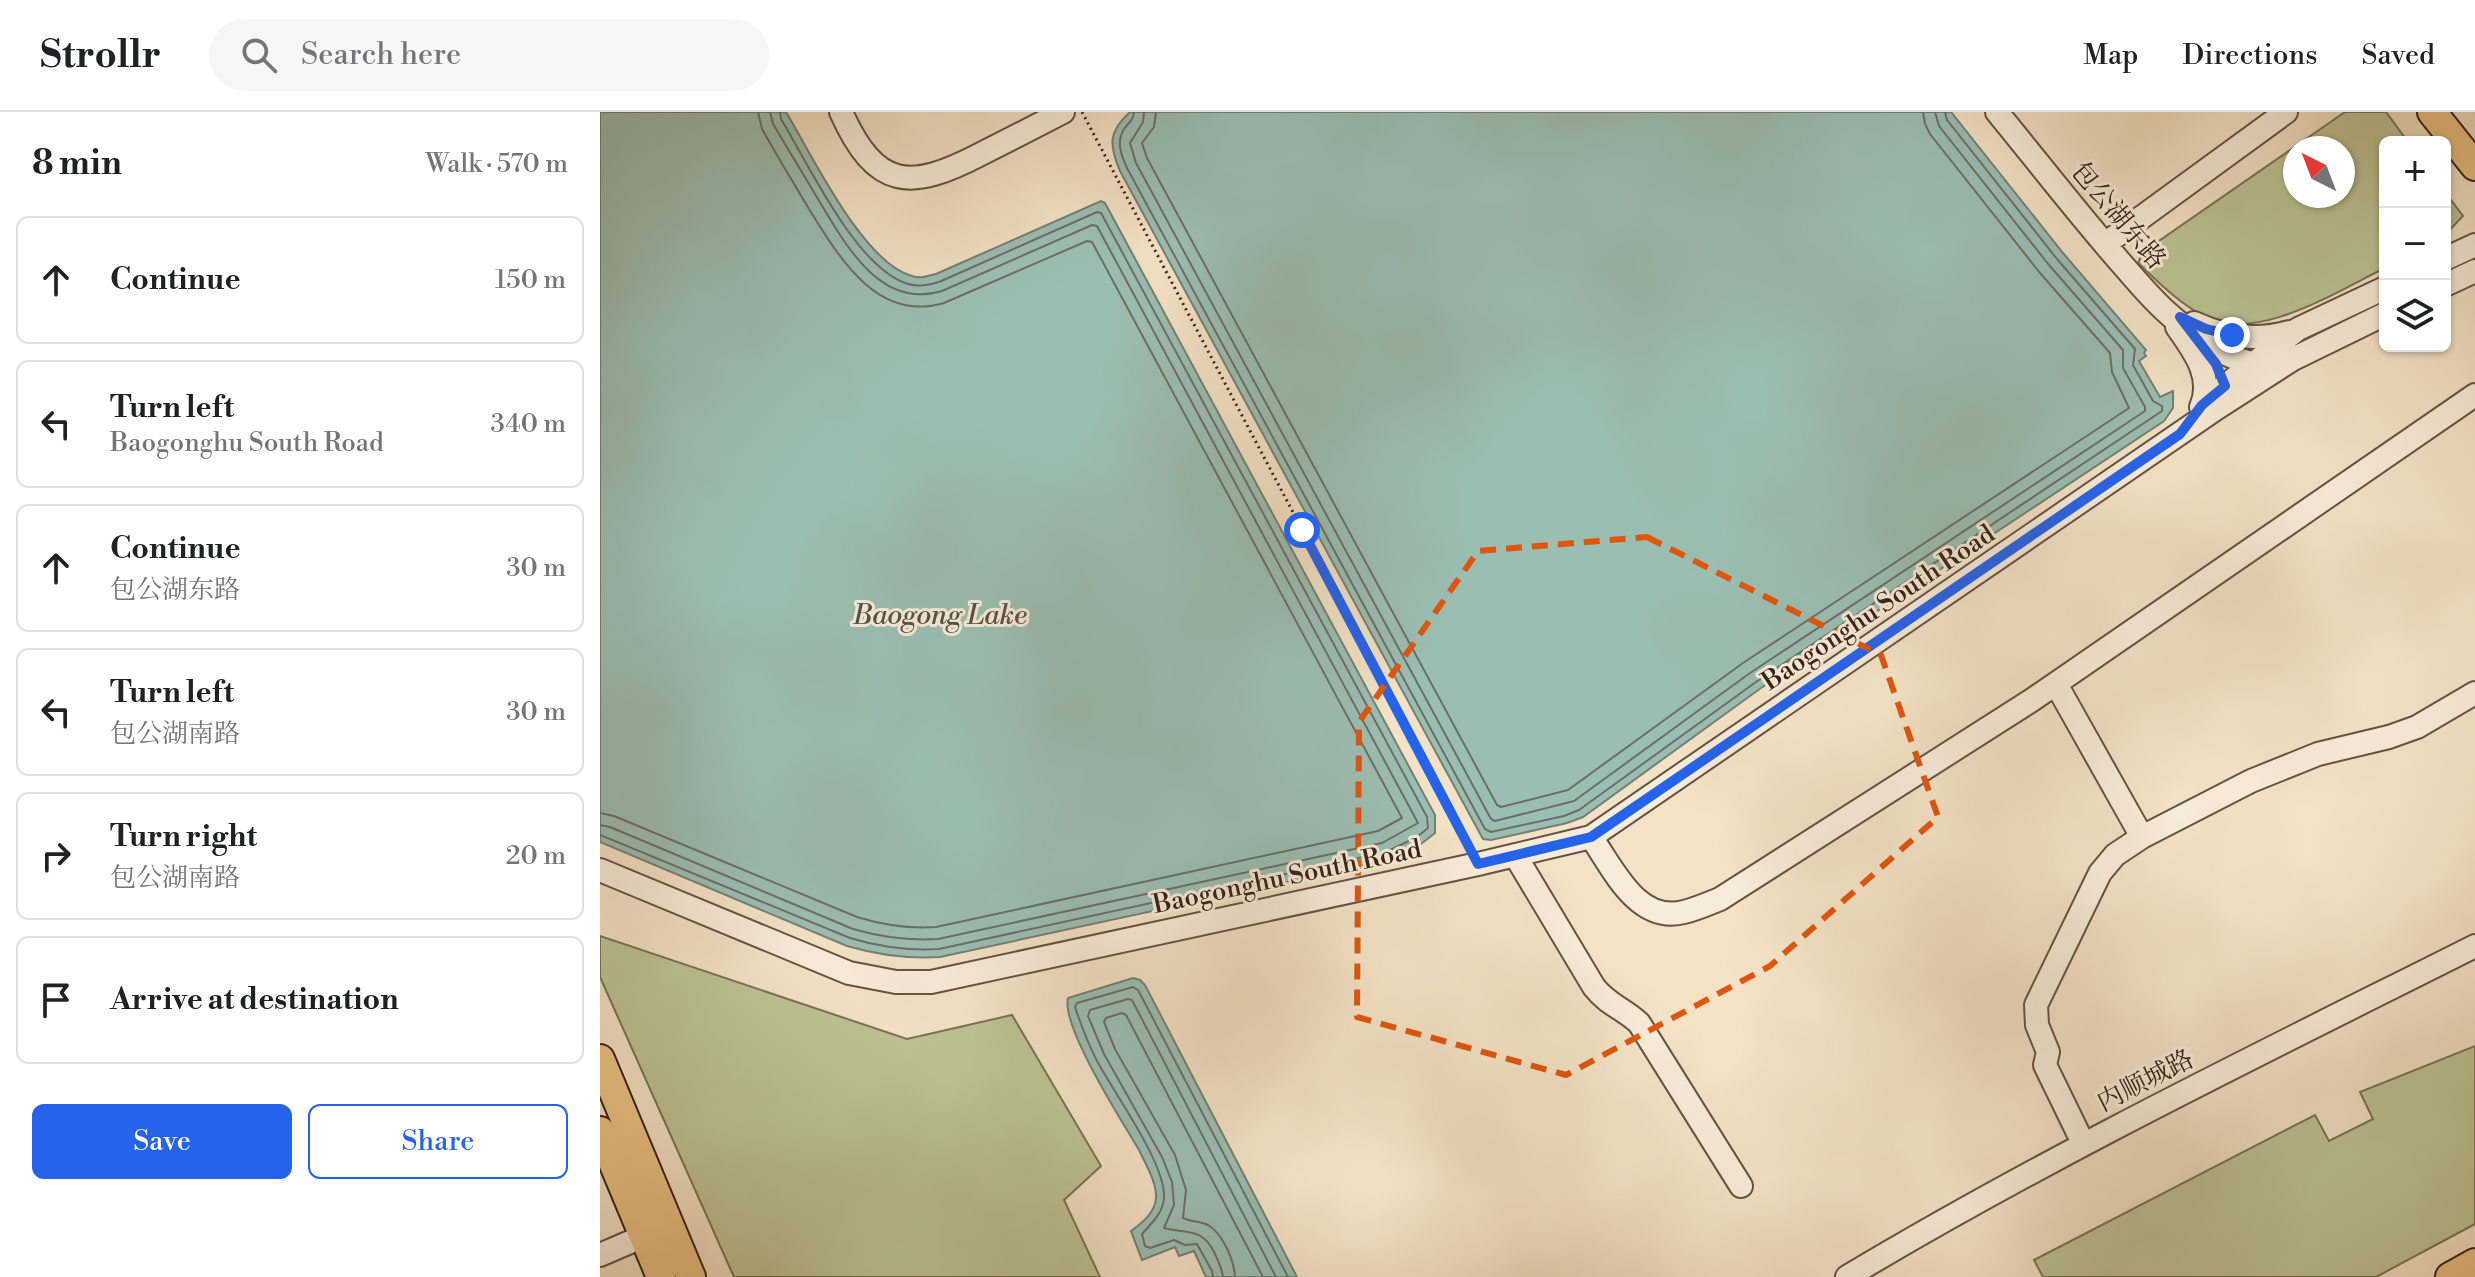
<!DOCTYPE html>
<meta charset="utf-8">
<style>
body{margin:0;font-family:"Libre Bodoni","Noto Serif SC",serif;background:#f6f6f6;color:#202124}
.controls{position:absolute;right:24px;top:24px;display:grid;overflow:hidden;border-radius:12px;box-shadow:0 2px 6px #0004}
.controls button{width:72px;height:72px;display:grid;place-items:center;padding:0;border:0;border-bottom:2px solid #e0e0e0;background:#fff;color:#202124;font:40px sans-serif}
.compass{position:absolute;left:1683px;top:24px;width:72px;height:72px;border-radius:50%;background:#fff;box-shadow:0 2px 6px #0004;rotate:318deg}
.stop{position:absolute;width:24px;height:24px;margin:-18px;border:6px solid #2563eb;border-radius:50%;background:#fff}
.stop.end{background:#2563eb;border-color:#fff;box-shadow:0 2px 8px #0008}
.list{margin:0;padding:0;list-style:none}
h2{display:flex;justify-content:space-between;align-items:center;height:104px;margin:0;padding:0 32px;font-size:34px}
h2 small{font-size:26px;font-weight:400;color:#757577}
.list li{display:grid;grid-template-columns:52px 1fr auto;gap:24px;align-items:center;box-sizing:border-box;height:128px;margin:0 16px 16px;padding:0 16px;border:2px solid #e0e0e0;border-radius:12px}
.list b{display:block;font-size:30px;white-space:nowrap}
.list p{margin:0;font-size:26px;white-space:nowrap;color:#757577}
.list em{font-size:26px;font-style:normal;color:#757577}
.actions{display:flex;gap:16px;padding:24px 32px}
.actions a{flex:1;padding:18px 0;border:2px solid #2563eb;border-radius:12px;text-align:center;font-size:28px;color:#2563eb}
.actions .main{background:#2563eb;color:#fff}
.icon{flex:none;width:44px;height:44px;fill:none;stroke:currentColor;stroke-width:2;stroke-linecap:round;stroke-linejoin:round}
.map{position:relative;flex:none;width:1875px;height:1165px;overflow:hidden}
header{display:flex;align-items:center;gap:48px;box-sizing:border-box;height:112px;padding:0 40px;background:#fff;border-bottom:2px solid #e0e0e0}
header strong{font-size:38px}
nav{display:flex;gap:44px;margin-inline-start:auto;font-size:28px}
.search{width:560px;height:72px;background:#f6f6f6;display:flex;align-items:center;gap:20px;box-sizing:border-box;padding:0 28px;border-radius:44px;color:#757577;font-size:30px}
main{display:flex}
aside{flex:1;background:#fff}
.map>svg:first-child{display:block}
.green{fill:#bdc393;stroke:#7a7256;stroke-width:2;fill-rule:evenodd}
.water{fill:#9bbeb2;stroke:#738075;stroke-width:2}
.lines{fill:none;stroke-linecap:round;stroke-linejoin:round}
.shore{stroke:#697066;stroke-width:2}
.minor-casing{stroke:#665244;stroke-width:26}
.major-casing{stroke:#372219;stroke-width:32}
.path{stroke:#372219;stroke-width:3;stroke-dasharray:2 4;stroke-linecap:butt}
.minor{stroke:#f7ecd9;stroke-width:22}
.major{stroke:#eac182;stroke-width:28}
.route{stroke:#2563eb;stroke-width:10}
.marked{fill:none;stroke:#df560d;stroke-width:6;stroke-dasharray:16 10;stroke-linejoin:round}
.labels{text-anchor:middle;stroke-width:6;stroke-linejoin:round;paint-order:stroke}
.street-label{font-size:26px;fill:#372219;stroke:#f7ecd9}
.water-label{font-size:28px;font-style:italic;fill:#555147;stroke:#f7ecd9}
</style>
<header>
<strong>Strollr</strong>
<div class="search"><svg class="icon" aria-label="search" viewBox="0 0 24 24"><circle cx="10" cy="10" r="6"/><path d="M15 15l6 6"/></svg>Search here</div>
<nav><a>Map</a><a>Directions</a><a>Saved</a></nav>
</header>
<main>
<aside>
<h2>8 min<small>Walk · 570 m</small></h2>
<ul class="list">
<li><svg class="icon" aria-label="ahead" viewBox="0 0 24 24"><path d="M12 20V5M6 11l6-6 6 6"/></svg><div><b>Continue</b></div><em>150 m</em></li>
<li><svg class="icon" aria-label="left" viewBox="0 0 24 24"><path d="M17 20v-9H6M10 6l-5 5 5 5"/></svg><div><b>Turn left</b><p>Baogonghu South Road</p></div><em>340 m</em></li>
<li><svg class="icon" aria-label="ahead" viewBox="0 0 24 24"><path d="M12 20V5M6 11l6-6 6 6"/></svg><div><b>Continue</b><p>包公湖东路</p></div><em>30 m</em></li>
<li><svg class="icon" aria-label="left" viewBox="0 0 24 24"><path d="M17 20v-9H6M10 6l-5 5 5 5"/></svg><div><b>Turn left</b><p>包公湖南路</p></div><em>30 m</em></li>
<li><svg class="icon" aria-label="right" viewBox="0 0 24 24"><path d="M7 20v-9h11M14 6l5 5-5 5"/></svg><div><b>Turn right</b><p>包公湖南路</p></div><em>20 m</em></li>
<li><svg class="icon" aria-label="arrive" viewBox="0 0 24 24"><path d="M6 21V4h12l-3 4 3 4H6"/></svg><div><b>Arrive at destination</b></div></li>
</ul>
<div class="actions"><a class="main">Save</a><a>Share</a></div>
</aside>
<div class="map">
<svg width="1875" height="1165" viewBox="0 0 1875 1165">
<rect width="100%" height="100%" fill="#f3e2c5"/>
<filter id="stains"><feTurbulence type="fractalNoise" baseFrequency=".0025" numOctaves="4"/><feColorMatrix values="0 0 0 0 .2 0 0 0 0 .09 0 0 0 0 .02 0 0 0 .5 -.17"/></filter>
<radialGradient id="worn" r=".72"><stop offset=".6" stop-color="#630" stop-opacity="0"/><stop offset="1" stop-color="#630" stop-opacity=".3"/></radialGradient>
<!-- green -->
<path class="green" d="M1745 0H1786L1808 30H1785V156C1737 179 1658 231 1605 205 1579 191 1559 171 1538 151L1543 140ZM1695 36H1743V84H1695Z
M1845 80 1863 104 1845 123Z
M0 824 307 927 412 903 501 1054 464 1088 500 1165H134L0 865Z
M1875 934V1112L1776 1165H1443L1434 1148 1715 1003 1729 1029 1773 1007 1760 980Z"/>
<!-- water -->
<path class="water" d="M0 0H186C212 43 263 151 312 164 321 167 327 164 336 162L501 89 505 91 835 703V721L821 732 789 748 340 845C308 847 278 843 247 834L0 730Z
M530 0H1351L1463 141 1546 238 1544 241 1546 244 1539 249 1560 285 1573 279V296L1564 309 1161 576 983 705 967 711 891 728 883 727 520 59C509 33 508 20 530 0Z
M533 866 540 868 545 873 697 1165H606L594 1139 579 1144 575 1135 542 1148 531 1119C542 1111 555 1101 556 1086 557 1071 546 1053 540 1040 523 1010 461 915 468 886Z"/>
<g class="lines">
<!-- shore -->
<path class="shore" d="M534 0C533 9 529 10 524 17 516 30 521 43 527 56L885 717 891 720 964 704 979 698 1156 570 1562 299V294L1553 289 1533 253 1535 237 1457 147 1347 8 1345 0
M544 0 543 10 530 31 536 51 891 707 895 709 974 689 1150 561 1545 299V295L1523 256V238L1449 153 1339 14 1335 0
M556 0 554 15 542 31 547 46 897 693 901 695 968 678 1143 551 1529 296 1512 260 1510 241 1440 161 1330 22 1325 12 1323 0
M0 701 14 704 257 805C283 813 309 817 336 815L778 719 802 706 492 130 487 129 344 191C277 211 239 145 209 97 193 70 177 44 162 17L158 0
M0 713 10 715 253 817C281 825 308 829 338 827L782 731 818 711 497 114 492 113 342 179C280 198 245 132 218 87 203 62 188 37 173 12L170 0
M0 723 250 826C280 835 308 839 339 837L786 740 817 725 828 716 827 705 501 101 497 100 339 170C328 173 319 175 308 172 256 156 209 53 181 7L180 0
M613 1165 612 1159 597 1132 585 1133 574 1128 550 1136 545 1134 542 1122C551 1112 563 1101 564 1086 566 1051 513 980 496 947 488 931 481 913 475 895L477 891 533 875 538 878 688 1165
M623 1165C622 1156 618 1148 614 1140 602 1115 586 1122 564 1116L574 1093 572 1070 562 1045 504 942 488 904 490 898 528 887 532 888 676 1165
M635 1165C634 1148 623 1122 608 1113 600 1109 591 1110 583 1106L586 1078 575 1043 515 937 504 910 506 906 522 901 526 903 663 1165"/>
<!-- minor casing -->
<g class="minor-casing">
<path id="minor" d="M241 0C276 78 310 79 381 42 409 28 436 14 463 0
M1397 0C1438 50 1478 102 1521 151 1537 169 1552 188 1571 204 1599 229 1645 262 1685 250
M1505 132 1686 0
M1845 147 1875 133
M1845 173 1875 159
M1594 211C1624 225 1657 229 1689 220
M1577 215C1594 239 1614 265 1601 295
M1612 284 1698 217 1785 176
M1456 572 1542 725
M991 725C1013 756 1037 812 1084 800 1096 797 1108 792 1120 787L1432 588 1875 283
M915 743 994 875C1008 893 1023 896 1039 911L1141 1074
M0 758 249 861 296 870H331L878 752 991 725 1617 296 1693 247 1785 202
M1483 1031 1445 953 1448 940 1437 913 1436 893 1500 761 1515 743 1542 725 1651 669 1718 642 1789 625 1817 615 1875 581
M0 1143 44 1124
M1247 1165C1451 1043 1662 941 1875 834"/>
</g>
<!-- major casing -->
<g class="major-casing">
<path id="major" d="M1832 0 1875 54
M0 947 91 1165
M0 1019 61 1165
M1850 1165 1875 1151"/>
</g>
<!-- path -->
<path class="path" d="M482 0 870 736"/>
<!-- minor -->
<use href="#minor" class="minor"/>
<!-- major -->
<use href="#major" class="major"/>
</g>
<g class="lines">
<!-- route -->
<path class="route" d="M702 418 878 752 991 725 1580 322 1602 293 1625 274 1616 252 1580 205 1606 217 1632 223"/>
</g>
<!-- marked area -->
<path class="marked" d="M1047 425 1281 543 1338 705 1170 854 966 963 757 905 759 610 878 439Z"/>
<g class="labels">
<!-- street labels -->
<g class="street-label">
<text transform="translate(1519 103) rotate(50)" y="9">包公湖东路</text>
<text transform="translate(1278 495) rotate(-34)" y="9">Baogonghu South Road</text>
<text transform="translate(687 764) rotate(-12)" y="9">Baogonghu South Road</text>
<text transform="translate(1545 968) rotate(-27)" y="9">内顺城路</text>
</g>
<!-- water labels -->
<g class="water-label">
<text x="340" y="512">Baogong Lake</text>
</g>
</g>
<rect width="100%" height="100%" filter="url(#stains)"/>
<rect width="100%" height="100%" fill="url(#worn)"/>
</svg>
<div class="controls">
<button>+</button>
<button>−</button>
<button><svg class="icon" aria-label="layers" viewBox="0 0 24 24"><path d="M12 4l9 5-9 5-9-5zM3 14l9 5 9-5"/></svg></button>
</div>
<svg class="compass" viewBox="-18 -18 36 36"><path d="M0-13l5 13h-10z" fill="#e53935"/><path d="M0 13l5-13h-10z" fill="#757577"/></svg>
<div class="stop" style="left:702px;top:418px"></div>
<div class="stop end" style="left:1632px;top:223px"></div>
</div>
</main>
